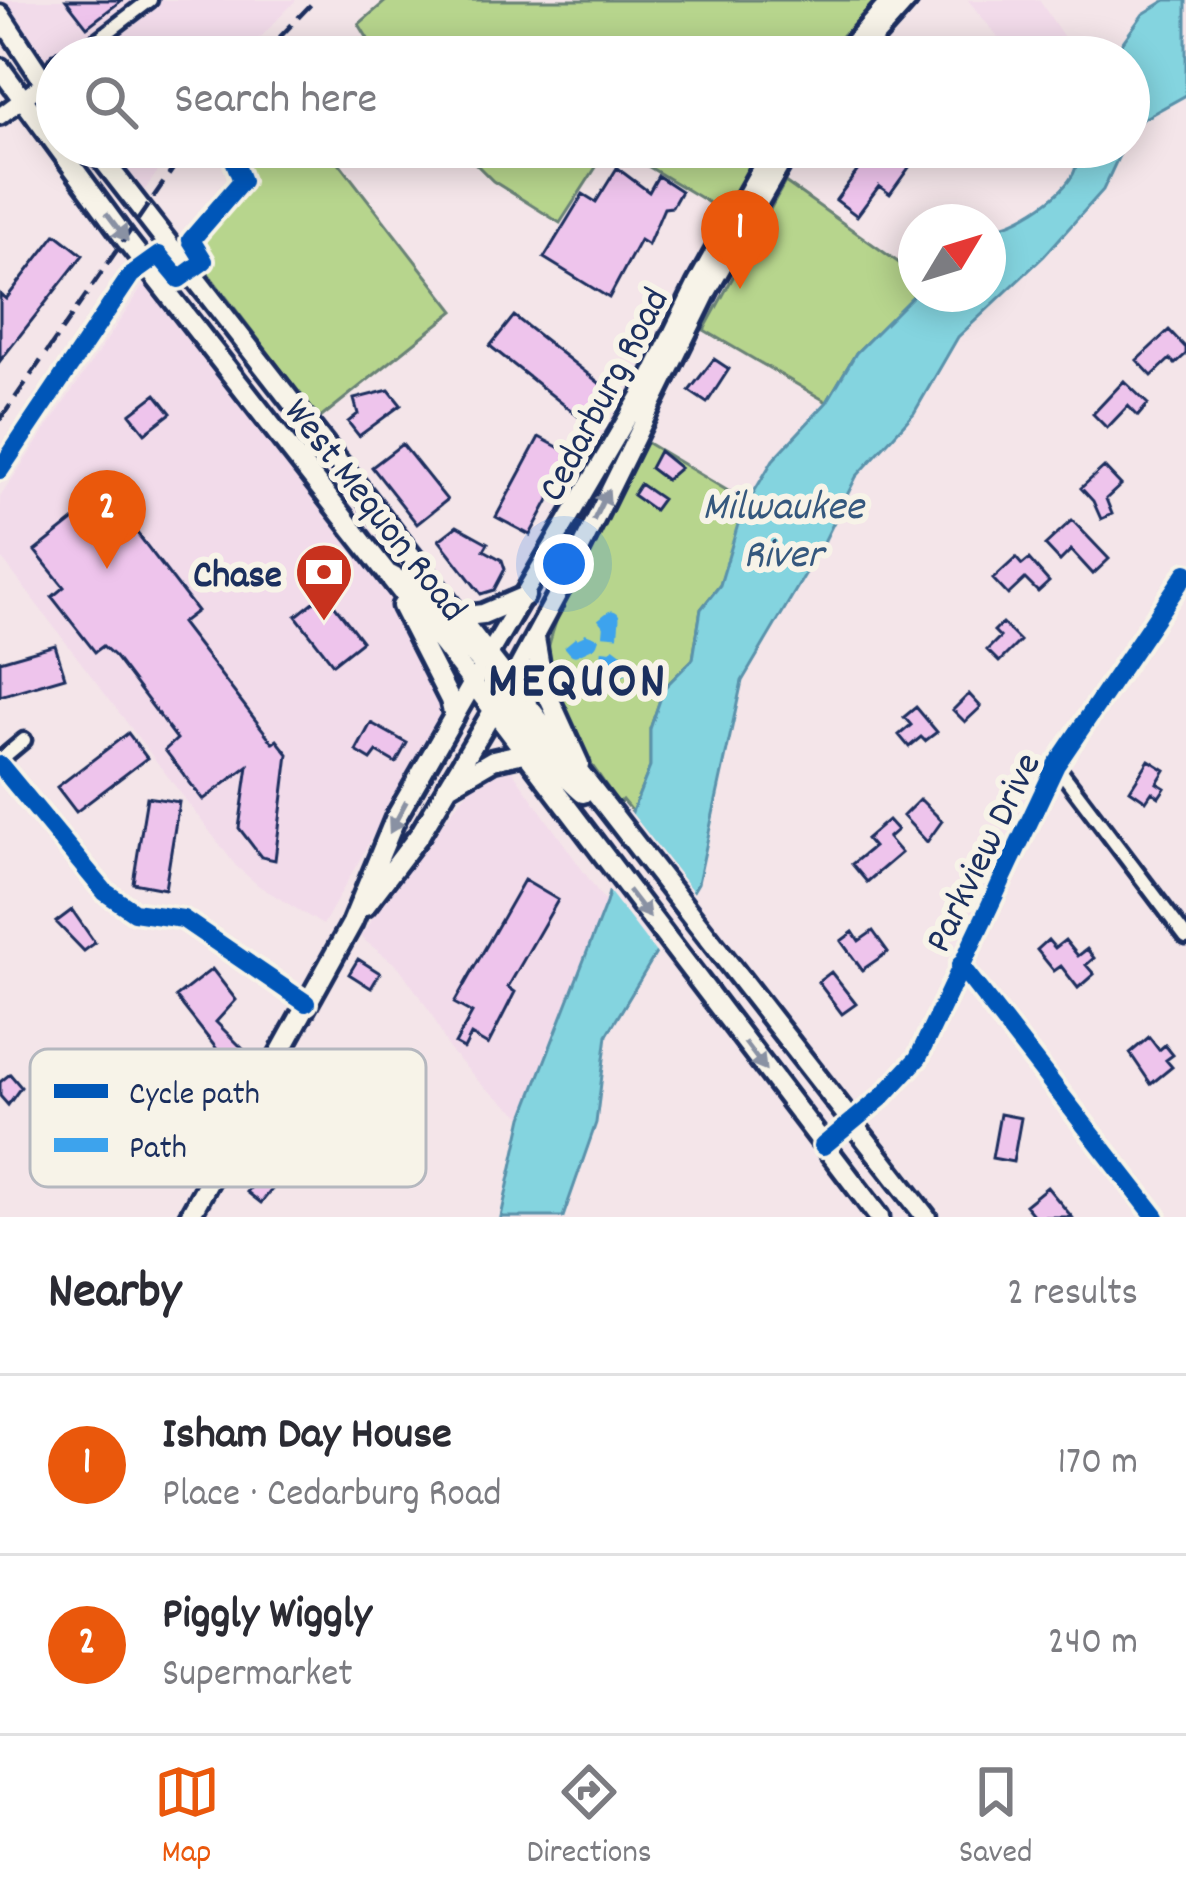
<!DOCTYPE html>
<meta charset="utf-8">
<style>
body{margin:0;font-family:Dekko,sans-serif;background:#f7f7f7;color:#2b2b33}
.compass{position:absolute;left:898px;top:204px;width:108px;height:108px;border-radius:50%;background:#fff;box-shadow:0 6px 30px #0003;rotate:52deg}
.you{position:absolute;left:564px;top:564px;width:42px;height:42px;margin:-30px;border:9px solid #fff;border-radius:50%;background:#1a73e8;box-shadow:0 0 0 18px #1a73e833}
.badge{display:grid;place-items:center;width:78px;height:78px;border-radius:50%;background:#ea580c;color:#fff;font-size:39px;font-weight:700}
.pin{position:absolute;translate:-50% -99px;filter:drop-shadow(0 3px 6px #0008)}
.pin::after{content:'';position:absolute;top:63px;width:42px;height:36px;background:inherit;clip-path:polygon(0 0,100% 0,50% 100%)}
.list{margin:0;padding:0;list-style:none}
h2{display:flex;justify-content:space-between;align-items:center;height:156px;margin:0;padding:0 48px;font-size:51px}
h2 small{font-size:39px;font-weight:400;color:#7c7c81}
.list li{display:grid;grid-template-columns:78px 1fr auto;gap:36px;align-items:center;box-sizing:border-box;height:180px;padding:0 48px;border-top:3px solid #e1e1e2}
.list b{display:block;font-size:45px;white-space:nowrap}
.list p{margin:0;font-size:39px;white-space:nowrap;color:#7c7c81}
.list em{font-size:39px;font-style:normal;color:#7c7c81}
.icon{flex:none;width:66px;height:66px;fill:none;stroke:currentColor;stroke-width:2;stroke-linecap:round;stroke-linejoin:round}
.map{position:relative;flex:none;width:1186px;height:1217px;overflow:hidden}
.search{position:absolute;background:#fff;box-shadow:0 6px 30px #0003;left:36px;right:36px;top:36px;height:132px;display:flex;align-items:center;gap:30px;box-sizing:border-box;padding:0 42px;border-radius:66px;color:#7c7c81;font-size:45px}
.sheet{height:516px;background:#fff}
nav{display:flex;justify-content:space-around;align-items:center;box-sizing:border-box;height:168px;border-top:3px solid #e1e1e2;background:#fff;font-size:33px;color:#7c7c81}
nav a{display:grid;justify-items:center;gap:6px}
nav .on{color:#ea580c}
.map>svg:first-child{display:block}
.built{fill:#f2dbea}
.green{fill:#b7d58d;stroke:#698276;stroke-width:3}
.water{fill:#84d4df;stroke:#5a92ab;stroke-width:3}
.pier{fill:#f4e5e9}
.building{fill:#eec4ec;stroke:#1b2f5e;stroke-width:3}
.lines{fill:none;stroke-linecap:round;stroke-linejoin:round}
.minor-casing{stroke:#1b2f5e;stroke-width:21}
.tertiary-casing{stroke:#1b2f5e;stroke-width:24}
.secondary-casing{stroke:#1b2f5e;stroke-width:26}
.primary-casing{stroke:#1b2f5e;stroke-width:27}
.minor{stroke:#f7f3e8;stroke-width:12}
.tertiary{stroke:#f7f3e8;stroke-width:15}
.secondary{stroke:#f7f3e8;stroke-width:16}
.primary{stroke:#f7f3e8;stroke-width:18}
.rail{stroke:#1b2f5e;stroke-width:4.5;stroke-dasharray:18 9;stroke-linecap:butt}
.quiet{stroke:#3da3ed;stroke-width:15;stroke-dasharray:30 15;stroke-linecap:butt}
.cycleway-casing{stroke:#f7f3e8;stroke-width:26}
.cycleway{stroke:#0057b8;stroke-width:18}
.oneway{fill:#8991a3}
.labels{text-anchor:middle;stroke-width:12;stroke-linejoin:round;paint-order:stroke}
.street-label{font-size:39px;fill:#1b2f5e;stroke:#f7f3e8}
.poi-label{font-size:39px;font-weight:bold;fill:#1b2f5e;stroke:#f7f3e8;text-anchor:end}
.water-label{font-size:42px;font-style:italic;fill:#35587e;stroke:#f7f3e8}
.district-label{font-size:51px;font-weight:bold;letter-spacing:3px;fill:#1b2f5e;stroke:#f7f3e8}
.key{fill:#f7f3e8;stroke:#b5b8bf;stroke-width:3}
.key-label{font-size:33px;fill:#1b2f5e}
</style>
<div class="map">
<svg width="1186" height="1217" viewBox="0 0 1186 1217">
<rect width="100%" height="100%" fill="#f4e5e9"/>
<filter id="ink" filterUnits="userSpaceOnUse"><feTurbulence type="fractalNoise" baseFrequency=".00833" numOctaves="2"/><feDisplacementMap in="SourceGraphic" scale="24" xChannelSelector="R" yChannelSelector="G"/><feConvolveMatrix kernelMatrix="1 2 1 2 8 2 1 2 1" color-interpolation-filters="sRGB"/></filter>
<g filter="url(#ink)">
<!-- built -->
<path class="built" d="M2 0H296L242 57H57V75L43 55 33 48Z
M968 0H1039L1077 57H1014Z
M111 147H175L144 191Z
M146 282 223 386 251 415 388 591 443 696V710L323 925 259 886 236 866 0 556V497Z
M508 765 606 903 523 1117 483 1086 449 1049 431 1013 399 967 360 937 398 880 474 783 495 766Z"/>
<!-- green -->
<path class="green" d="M387 0H878L861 18V26L843 34 826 57H379L359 24Z
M275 147H327L454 311 319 419 182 239 233 174Z
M459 147H609L560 223 493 181Z
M616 147H764L724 212Z
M785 182 916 275V294L856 353 827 402 704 330Z
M641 439 748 503 720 585 701 609 693 659 664 688 650 729V767L632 812 622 800 618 804C594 764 556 724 546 677 537 637 618 480 641 439Z"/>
<!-- water -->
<path class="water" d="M1166 0H1186V95L1134 124 1129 135V57H1112L1143 14Z
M1080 147H1123L1103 190 1044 256 958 337 914 413 856 477 823 544 742 681 698 883 607 1035 596 1123 563 1217H501L523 1117 606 903 632 812 650 767V729L664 688 693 659 701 609 720 585 741 514 773 460 827 402 856 353 916 293 988 294V228C1014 227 1058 199 1072 176 1077 169 1078 156 1080 147Z"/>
<!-- pier -->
<path class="pier" d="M627 807 698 898 660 958 605 886Z"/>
<!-- building -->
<path class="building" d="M66 0H122L87 27Z
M128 147H162L147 164Z
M888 147H913L920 152 890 194 879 186 857 216 836 200 872 151 880 157Z
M617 168 649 192 658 176 681 191 672 207 664 208 648 245 640 240 609 298 544 258 583 194 596 202Z
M56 234 83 255 0 361V294L6 299Z
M514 316 607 389 583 420 490 346Z
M1169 330 1186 348V354L1175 364 1170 359 1152 376 1137 360Z
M714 359 729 369 707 403 689 391Z
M1124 381 1148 404 1138 416 1128 406 1107 428 1093 414Z
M389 390 401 405 359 436 348 422 358 414 354 399Z
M156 394 171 413 145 433 130 414Z
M539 437 573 455 530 535 496 517Z
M402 444 447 500 417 524 372 467Z
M659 451 680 468 666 480 650 468Z
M1104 467 1121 485 1106 499 1112 514 1101 519 1093 501 1081 488Z
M640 484 662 499 654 510 633 495Z
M107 494 197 611 181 623 273 743 277 740 288 754 275 860 261 857 239 828 248 766 203 800 165 750 177 739 115 657 103 646 95 652 52 597 64 587 35 551Z
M1072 520 1109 559 1093 574 1071 550 1060 561 1045 545Z
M457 526 488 543 484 550 502 560 505 569 494 590 481 594 439 540Z
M1016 558 1022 565 1029 559 1049 582 1038 592 1025 579 1008 595 993 579Z
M325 593 362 641 333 664 296 616Z
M1002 623 1020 641 999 662 987 650 1000 637 994 631Z
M55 645 65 677 0 696V661Z
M969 694 981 707 965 722 953 710Z
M916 707 937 732 925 741 921 737 909 747 899 735 911 725 904 717Z
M371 723 407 743 396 763 377 752 371 760 356 751Z
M128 733 147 758 76 812 57 787Z
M1149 760 1165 770 1157 783 1165 788 1159 797 1152 792 1146 801 1130 790Z
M147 797 179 802 165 889 133 883Z
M920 799 942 821 927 842 903 816Z
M888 820 897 830 888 838 901 853 867 882 852 864 873 847 866 839Z
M524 880 558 900 508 987 515 992 488 1045 471 1035 464 1049 455 1044 472 1013 454 1003Z
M72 910 95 943 84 951 56 922Z
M873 931 888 952 862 970 841 941 853 932 859 941Z
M1048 940 1055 948 1065 940 1078 956 1087 949 1094 958 1086 965 1094 974 1078 988 1061 966 1054 971 1037 950Z
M358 959 380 973 371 988 349 974Z
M212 969 236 1000 216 1022 249 1055 238 1073 222 1062 214 1052 216 1048 176 997Z
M831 972 856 1004 842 1014 818 982Z
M1149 1037 1159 1050 1165 1045 1173 1055 1166 1060 1172 1067 1151 1084 1130 1053Z
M10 1074 21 1087 8 1105 0 1096V1082Z
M1000 1114 1021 1118 1013 1162 992 1158Z
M261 1175 274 1187 261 1203 247 1192Z
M1047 1187 1072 1217H1035L1025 1205Z"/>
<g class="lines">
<!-- minor casing -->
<g class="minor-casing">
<path id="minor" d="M63 57 92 44 150 0
M44 83 57 61
M0 760 24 740
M0 765 105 892 134 912 183 919 306 1003
M1056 765 1186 937
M960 965 1156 1217
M823 1146 882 1097 918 1058 1056 765 1186 573"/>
</g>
<!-- tertiary casing -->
<g class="tertiary-casing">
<path id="tertiary" d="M0 116 44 83"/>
</g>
<!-- secondary casing -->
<g class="secondary-casing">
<path id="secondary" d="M840 57 891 0
M857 57 908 0
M488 656 648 383 697 283 773 147
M509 684 570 571 709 289 791 147"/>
</g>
<!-- primary casing -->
<g class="primary-casing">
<path id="primary" d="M0 15 57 101
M0 68 124 237 462 669 879 1217
M93 147 926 1217
M390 575 417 589 481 663
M402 606 450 700 454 717
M457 617 483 614 525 596
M535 638 543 685 579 764
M493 694C528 723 548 764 583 793
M447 787 493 760 524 753
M365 906 420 834 509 684
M189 1217 352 923 395 819 477 676"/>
</g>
<!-- minor -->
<use href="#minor" class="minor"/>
<!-- tertiary -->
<use href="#tertiary" class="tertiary"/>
<!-- secondary -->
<use href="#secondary" class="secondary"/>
<!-- primary -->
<use href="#primary" class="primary"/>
<!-- rail -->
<path class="rail" d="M261 57 315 0
M0 420 188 147"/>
<!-- quiet -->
<path class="quiet" d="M570 642 575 648 590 641 593 633 612 618 609 653 621 662 631 688"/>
<!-- cycleway casing -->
<g class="cycleway-casing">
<path id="cycleway" d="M0 470 131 275 159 255 179 279 204 261 191 240 242 181 229 147
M0 765 105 892 134 912 183 919 306 1003
M960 965 1156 1217
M823 1146 882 1097 918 1058 1056 765 1186 573"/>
</g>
<!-- cycleway -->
<use href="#cycleway" class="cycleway"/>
</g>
<!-- one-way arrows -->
<defs><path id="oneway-solid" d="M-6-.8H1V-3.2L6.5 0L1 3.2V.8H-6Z" transform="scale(3)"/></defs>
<g class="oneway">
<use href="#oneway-solid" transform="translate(117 227) rotate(53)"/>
<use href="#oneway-solid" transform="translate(601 505) rotate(-64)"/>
<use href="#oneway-solid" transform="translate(398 817) rotate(118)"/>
<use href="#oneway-solid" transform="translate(639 904) rotate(52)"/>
<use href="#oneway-solid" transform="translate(755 1056) rotate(53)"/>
</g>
</g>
<!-- icons -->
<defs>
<g id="bank-pin" transform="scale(3)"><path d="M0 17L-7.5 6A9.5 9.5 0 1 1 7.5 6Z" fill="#c8321e" stroke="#f7f3e8"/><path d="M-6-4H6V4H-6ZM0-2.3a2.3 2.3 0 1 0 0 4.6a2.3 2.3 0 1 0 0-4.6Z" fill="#fff"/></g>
</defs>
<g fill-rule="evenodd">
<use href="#bank-pin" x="324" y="572"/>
</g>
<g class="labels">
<!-- street labels -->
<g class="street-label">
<text transform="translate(601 393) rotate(-62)" y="14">Cedarburg Road</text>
<text transform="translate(378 508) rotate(52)" y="14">West Mequon Road</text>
<text transform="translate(980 851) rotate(-64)" y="14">Parkview Drive</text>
</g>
<!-- poi labels -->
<g class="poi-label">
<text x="282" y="586">Chase</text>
</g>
<!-- water labels -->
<g class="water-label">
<text x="783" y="518">Milwaukee<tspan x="783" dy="48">River</tspan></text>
</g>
<!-- district labels -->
<g class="district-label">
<text x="578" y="695">MEQUON</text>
</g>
</g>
<!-- legend -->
<rect x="30" y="1049" width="396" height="138" rx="18" class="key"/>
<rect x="54" y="1084" width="54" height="14" fill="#0057b8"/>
<rect x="54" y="1138" width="54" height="14" fill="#3da3ed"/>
<g class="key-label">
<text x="129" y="1103">Cycle path</text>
<text x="129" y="1157">Path</text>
</g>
</svg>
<svg class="compass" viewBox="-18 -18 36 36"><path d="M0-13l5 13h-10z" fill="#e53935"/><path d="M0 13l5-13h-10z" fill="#7c7c81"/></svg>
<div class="you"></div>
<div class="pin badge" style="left:740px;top:289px">1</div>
<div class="pin badge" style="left:107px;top:569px">2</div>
<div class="search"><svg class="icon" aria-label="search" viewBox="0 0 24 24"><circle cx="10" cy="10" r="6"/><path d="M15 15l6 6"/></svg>Search here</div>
</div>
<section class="sheet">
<h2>Nearby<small>2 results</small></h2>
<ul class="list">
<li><span class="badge">1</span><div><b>Isham Day House</b><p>Place · Cedarburg Road</p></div><em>170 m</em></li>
<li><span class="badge">2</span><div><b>Piggly Wiggly</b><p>Supermarket</p></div><em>240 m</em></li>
</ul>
</section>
<nav>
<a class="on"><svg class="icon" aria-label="map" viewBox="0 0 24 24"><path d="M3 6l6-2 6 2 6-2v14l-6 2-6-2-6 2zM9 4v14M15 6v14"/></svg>Map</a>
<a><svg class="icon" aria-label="directions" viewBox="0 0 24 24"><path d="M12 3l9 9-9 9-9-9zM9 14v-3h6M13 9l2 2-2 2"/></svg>Directions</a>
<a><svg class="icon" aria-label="saved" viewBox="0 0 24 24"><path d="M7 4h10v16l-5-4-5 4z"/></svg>Saved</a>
</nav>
